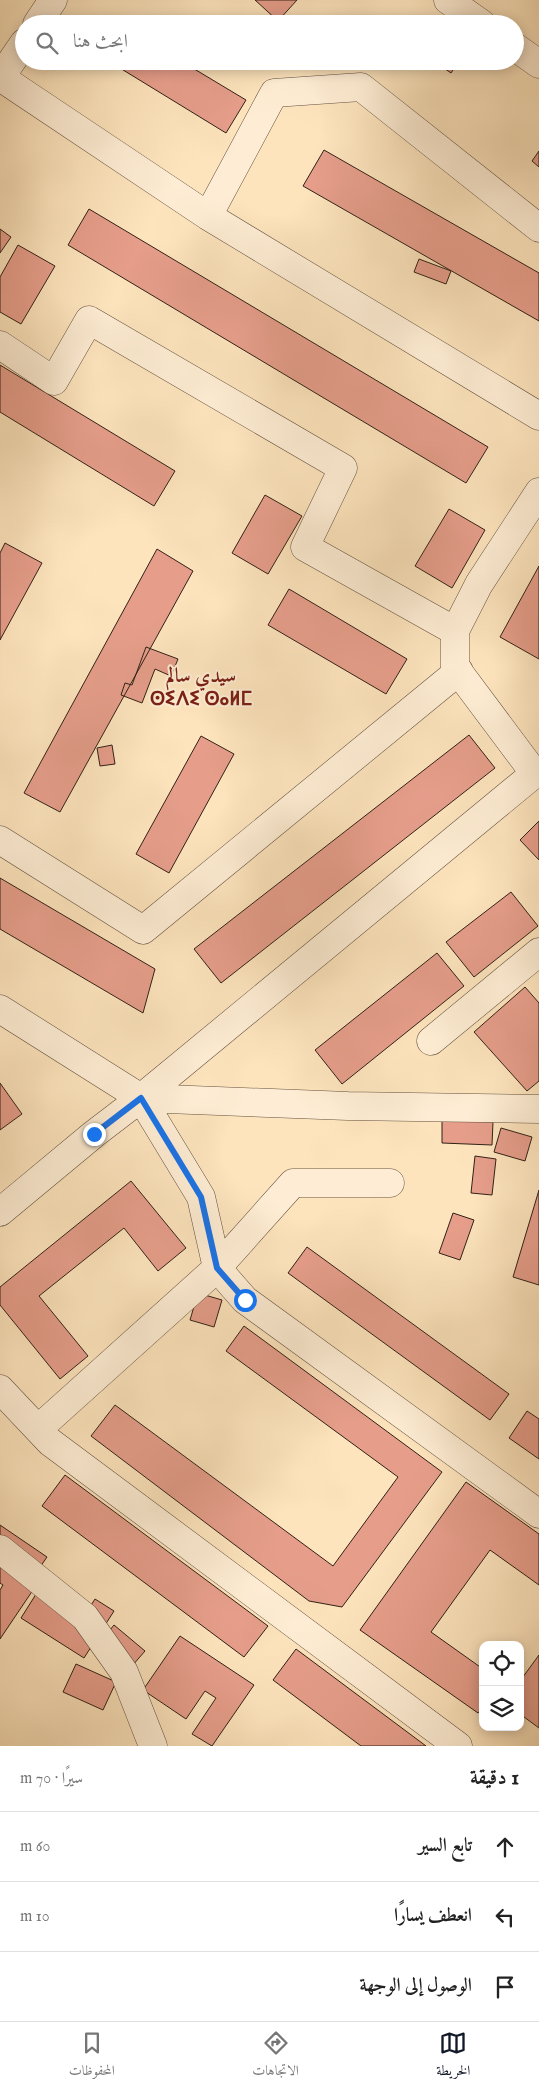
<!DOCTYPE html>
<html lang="ar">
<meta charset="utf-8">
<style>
body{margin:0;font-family:"IM FELL English",Amiri,"Noto Sans Tifinagh",serif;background:#f2f2f2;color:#222;direction:rtl}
.controls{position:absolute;right:15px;bottom:15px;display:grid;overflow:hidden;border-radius:10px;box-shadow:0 2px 12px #0003}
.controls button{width:45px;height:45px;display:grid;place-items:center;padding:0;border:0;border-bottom:1px solid #e0e0e0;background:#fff;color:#222;font:25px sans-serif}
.stop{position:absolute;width:15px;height:15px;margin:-11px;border:4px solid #1a73e8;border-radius:50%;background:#fff}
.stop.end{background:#1a73e8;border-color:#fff;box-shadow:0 1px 5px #0008}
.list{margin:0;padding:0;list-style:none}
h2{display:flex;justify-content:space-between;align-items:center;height:65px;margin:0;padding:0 20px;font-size:21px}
h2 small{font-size:16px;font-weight:400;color:#767676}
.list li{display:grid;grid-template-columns:32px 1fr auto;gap:15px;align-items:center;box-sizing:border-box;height:70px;padding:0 20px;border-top:1px solid #e0e0e0}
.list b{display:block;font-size:19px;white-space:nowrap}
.list em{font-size:16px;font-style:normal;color:#767676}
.icon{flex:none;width:28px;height:28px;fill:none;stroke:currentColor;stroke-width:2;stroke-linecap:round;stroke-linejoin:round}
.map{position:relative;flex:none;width:539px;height:1746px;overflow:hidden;direction:ltr}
.search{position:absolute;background:#fff;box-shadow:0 2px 12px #0003;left:15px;right:15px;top:15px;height:55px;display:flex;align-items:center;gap:12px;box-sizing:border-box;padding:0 18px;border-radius:28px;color:#767676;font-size:19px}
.sheet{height:275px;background:#fff}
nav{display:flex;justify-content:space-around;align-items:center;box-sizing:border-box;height:70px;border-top:1px solid #e0e0e0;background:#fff;font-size:14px;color:#767676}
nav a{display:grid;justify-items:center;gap:2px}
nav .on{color:#111827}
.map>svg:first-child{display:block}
.building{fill:#e69e8b;stroke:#312116}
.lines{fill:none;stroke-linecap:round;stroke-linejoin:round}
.minor-casing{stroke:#645240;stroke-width:29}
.minor{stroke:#feedd4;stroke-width:28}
.route{stroke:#1a73e8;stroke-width:6}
.labels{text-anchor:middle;stroke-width:4;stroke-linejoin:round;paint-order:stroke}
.district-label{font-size:20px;font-weight:bold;fill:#7a1f14;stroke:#feedd4}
</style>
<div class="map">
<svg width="539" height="1746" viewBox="0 0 539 1746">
<rect width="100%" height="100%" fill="#fde4bd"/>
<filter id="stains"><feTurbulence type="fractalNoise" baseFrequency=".004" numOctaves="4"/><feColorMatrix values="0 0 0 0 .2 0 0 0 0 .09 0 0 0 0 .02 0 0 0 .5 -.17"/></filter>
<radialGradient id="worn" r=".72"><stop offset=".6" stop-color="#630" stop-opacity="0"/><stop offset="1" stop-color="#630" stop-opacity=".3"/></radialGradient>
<!-- building -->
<path class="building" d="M255 0H297L278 21Z
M413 17 423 24H408Z
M117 61H181L246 100 226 133 115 65Z
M434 61H459L451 73Z
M324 150 539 273V321L303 186Z
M539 151V167L532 161Z
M89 209 488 447 466 483 68 245Z
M0 229 11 237 0 253Z
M18 245 55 266 21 324 0 312V277Z
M419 259 451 271 446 284 414 272Z
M0 365 175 471 154 506 0 412Z
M265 495 302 516 268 574 232 553Z
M449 509 485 530 452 588 415 566Z
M5 543 42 563 0 640V553Z
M157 549 193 571 60 812 24 793Z
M539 566V659L500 637Z
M289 589 407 659 386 694 268 625Z
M146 647 178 659 171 676 155 669 142 703 121 695 125 683 132 685Z
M469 735 495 768 221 983 194 949Z
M201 736 234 754 169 873 136 854Z
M112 745 115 764 100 766 97 748Z
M539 821V860L520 840Z
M0 878 155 969 143 1013 0 929Z
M511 892 538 926 474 977 446 942Z
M437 953 464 986 342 1084 315 1050Z
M525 987 539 1003V1081L527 1091 474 1032Z
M0 1083 22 1114 0 1130Z
M442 1120 493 1122 492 1145 442 1143Z
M501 1128 532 1137 525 1161 494 1152Z
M475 1156 496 1159 492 1195 471 1193Z
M131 1181 186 1248 158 1271 124 1228 39 1296 88 1356 60 1379 0 1305V1287Z
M539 1190V1285L513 1277Z
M453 1213 474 1220 460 1260 439 1253Z
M307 1247 509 1394 490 1420 288 1273Z
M198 1293 222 1300 214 1327 190 1320Z
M244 1326 442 1472 342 1607 309 1601 91 1436 115 1405 333 1566 398 1477 226 1351Z
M527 1411 539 1419V1459L509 1438Z
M65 1475 268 1626 244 1657 42 1506Z
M466 1482 539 1534V1585L490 1550 431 1632 483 1669V1707L478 1713 360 1630Z
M0 1525 47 1557 27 1586 33 1590 0 1639V1590L3 1585 0 1583Z
M38 1591 82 1619 95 1599 114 1611 84 1658 21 1618Z
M114 1625 145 1651 132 1666 101 1641Z
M180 1636 254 1685 212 1746 192 1734 216 1698 205 1691 186 1719 143 1690Z
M296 1649 426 1746H361L273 1680Z
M539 1655V1728L520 1714V1681Z
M76 1664 116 1682 103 1710 63 1692Z"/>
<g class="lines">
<!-- minor casing -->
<g class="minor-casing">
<path id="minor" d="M448 0 482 24
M37 24 53 0
M515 47 539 64
M0 77 208 216 539 416
M0 78 24 43
M208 216 274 93 361 87 539 228
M0 345 54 381 89 320 343 468 305 547 455 631
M535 774 455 667V631L479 584 539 492
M0 840 143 930 459 671
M0 1009 141 1098 201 1197 217 1268 245 1300 539 1514
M431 1041 539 952
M141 1098 539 770
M0 1212 94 1134 141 1098 348 1106 539 1109
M0 1389 50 1442 458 1746
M38 1429 217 1268 293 1183H390
M0 1549 85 1617 124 1672 153 1746"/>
</g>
<!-- minor -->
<use href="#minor" class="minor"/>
</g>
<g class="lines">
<!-- route -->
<path class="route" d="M94 1134 141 1098 201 1197 217 1268 245 1300"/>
</g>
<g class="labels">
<!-- district labels -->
<g class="district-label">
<text x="201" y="682">سيدي سالم<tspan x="201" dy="23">ⵙⵉⴷⵉ ⵙⴰⵍⵎ</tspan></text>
</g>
</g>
<rect width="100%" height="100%" filter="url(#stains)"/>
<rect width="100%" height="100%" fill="url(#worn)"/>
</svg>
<div class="controls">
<button><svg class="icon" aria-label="locate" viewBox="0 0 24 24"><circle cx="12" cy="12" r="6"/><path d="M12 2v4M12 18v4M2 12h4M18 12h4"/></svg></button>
<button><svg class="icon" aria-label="layers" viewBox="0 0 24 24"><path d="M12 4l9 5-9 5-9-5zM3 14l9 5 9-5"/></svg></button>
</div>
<div class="stop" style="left:245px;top:1300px"></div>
<div class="stop end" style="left:94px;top:1134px"></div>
<div class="search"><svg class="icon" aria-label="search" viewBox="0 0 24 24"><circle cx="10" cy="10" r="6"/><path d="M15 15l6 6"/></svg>ابحث هنا</div>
</div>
<section class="sheet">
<h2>1 دقيقة<small>سيرًا · 70 m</small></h2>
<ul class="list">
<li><svg class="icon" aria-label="ahead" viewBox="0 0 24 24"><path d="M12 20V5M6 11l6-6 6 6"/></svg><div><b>تابع السير</b></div><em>60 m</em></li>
<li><svg class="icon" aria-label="left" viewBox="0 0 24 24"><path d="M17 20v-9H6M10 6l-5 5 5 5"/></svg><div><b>انعطف يسارًا</b></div><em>10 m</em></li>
<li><svg class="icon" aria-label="arrive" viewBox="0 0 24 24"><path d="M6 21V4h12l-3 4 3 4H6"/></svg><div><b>الوصول إلى الوجهة</b></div></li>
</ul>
</section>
<nav>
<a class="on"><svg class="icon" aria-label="map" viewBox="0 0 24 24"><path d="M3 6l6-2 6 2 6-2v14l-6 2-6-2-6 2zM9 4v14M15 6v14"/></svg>الخريطة</a>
<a><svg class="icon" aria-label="directions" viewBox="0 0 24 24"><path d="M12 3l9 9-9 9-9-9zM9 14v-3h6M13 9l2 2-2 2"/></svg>الاتجاهات</a>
<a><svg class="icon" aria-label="saved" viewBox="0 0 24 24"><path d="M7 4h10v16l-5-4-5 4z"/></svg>المحفوظات</a>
</nav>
